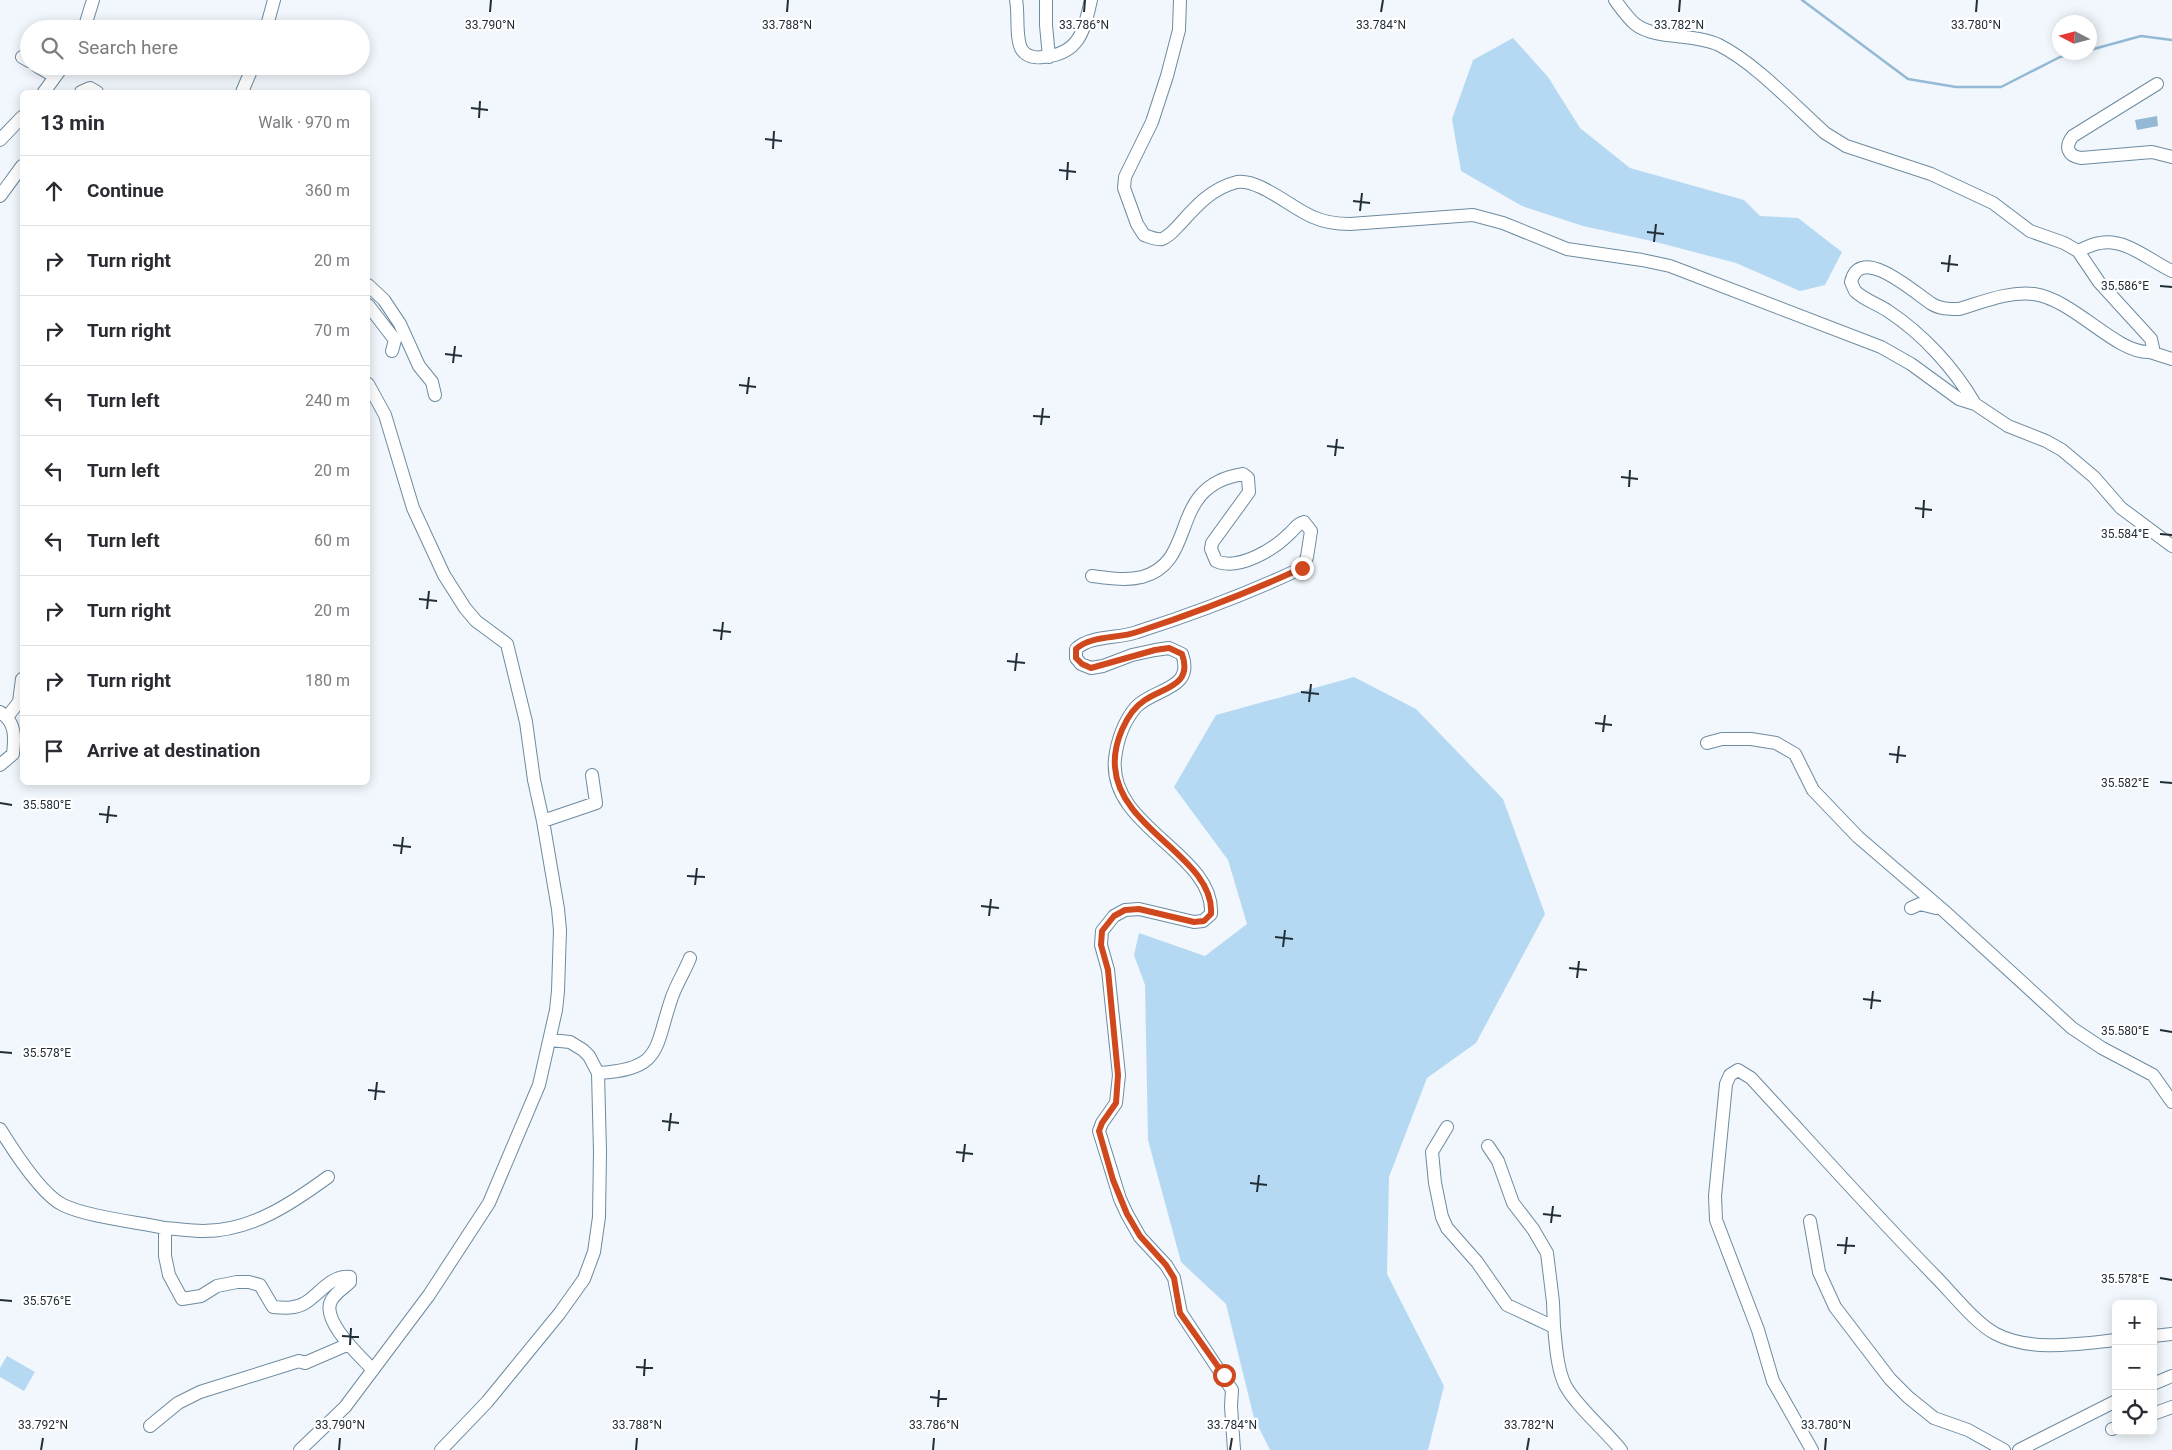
<!DOCTYPE html>
<meta charset="utf-8">
<style>
body{margin:0;font-family:Roboto,sans-serif;background:#f7f7f7;color:#2b2b33}
.controls{position:absolute;right:15px;bottom:15px;display:grid;overflow:hidden;border-radius:8px;box-shadow:0 2px 12px #0003}
.controls button{width:45px;height:45px;display:grid;place-items:center;padding:0;border:0;border-bottom:1px solid #e1e1e2;background:#fff;color:#2b2b33;font:25px sans-serif}
.compass{position:absolute;left:2052px;top:15px;width:45px;height:45px;border-radius:50%;background:#fff;box-shadow:0 2px 12px #0003;rotate:276deg}
.stop{position:absolute;width:15px;height:15px;margin:-11px;border:4px solid #d0481d;border-radius:50%;background:#fff}
.stop.end{background:#d0481d;border-color:#fff;box-shadow:0 1px 5px #0008}
.list{margin:0;padding:0;list-style:none}
h2{display:flex;justify-content:space-between;align-items:center;height:65px;margin:0;padding:0 20px;font-size:21px}
h2 small{font-size:16px;font-weight:400;color:#7c7c81}
.list li{display:grid;grid-template-columns:32px 1fr auto;gap:15px;align-items:center;box-sizing:border-box;height:70px;padding:0 20px;border-top:1px solid #e1e1e2}
.list b{display:block;font-size:19px;white-space:nowrap}
.list em{font-size:16px;font-style:normal;color:#7c7c81}
.icon{flex:none;width:28px;height:28px;fill:none;stroke:currentColor;stroke-width:2;stroke-linecap:round;stroke-linejoin:round}
.map{position:relative;flex:none;width:2172px;height:1450px;overflow:hidden}
.search{position:absolute;background:#fff;box-shadow:0 2px 12px #0003;left:20px;top:20px;width:350px;height:55px;display:flex;align-items:center;gap:12px;box-sizing:border-box;padding:0 18px;border-radius:28px;color:#7c7c81;font-size:19px}
.panel{position:absolute;background:#fff;box-shadow:0 2px 12px #0003;left:20px;top:90px;width:350px;height:695px;border-radius:8px}
.map>svg:first-child{display:block}
.green{fill:#b6d9f3}
.water{fill:#93b9d5}
.lines{fill:none;stroke-linecap:round;stroke-linejoin:round}
.stream{stroke:#93b9d5;stroke-width:2.5}
.minor-casing{stroke:#6d8ba1;stroke-width:14}
.minor{stroke:#fff;stroke-width:12}
.route{stroke:#d0481d;stroke-width:6}
.ticks{fill:none;stroke:#222e37;stroke-width:2}
.ticks-label{font-size:12px;text-anchor:middle;fill:#222e37;stroke:#fff;stroke-width:4.5;stroke-linejoin:round;paint-order:stroke}
</style>
<div class="map">
<svg width="2172" height="1450" viewBox="0 0 2172 1450">
<rect width="100%" height="100%" fill="#f1f7fc"/>
<!-- green -->
<path class="green" d="M1513 38 1548 77 1580 128 1630 168 1744 200 1760 216 1798 218 1842 252 1825 285 1800 291 1736 263 1656 242 1583 226 1522 206 1461 171 1452 119 1473 60Z
M1354 677 1416 709 1503 799 1545 914 1476 1043 1427 1078 1389 1177 1387 1274 1444 1386 1428 1450H1270L1254 1418 1226 1304 1181 1262 1148 1140 1145 985 1134 955 1139 933 1205 956 1247 924 1228 860 1174 787 1216 715Z
M7 1356 35 1372 24 1391 0 1377V1368Z"/>
<!-- water -->
<path class="water" d="M2157 116 2158 126 2137 130 2135 120Z"/>
<g class="lines">
<!-- stream -->
<path class="stream" d="M1802 0 1908 79 1956 87H2001L2060 57 2079 52
M2090 50 2141 36 2172 40"/>
<!-- minor casing -->
<g class="minor-casing">
<path id="minor" d="M1016 0C1019 14 1015 39 1022 50 1027 57 1036 58 1043 57 1080 54 1084 30 1091 0
M1046 0V25L1049 57
M1180 0 1179 30 1167 76 1152 122 1125 177 1124 188 1137 224 1144 235C1150 237 1156 240 1162 239 1170 236 1174 230 1180 224 1196 206 1212 188 1237 182 1258 178 1293 209 1313 217 1324 222 1337 224 1350 224L1473 215 1503 223 1567 249 1642 260 1670 266 1881 347 1911 364 1959 399 1975 404 2008 426 2046 441 2062 450 2094 477 2121 508 2172 546
M1615 0C1621 8 1627 17 1635 24 1655 40 1695 33 1719 45 1755 63 1795 106 1825 133L1846 146 1931 174 1993 203 2030 231 2064 243 2078 251 2099 282 2151 339 2153 348 2150 352C2116 354 2075 300 2034 294 2009 291 1983 302 1959 309 1949 309 1940 309 1932 304 1917 295 1860 242 1851 282L1855 291C1864 300 1878 304 1888 311 1923 334 1954 368 1975 404
M84 29 93 0
M266 29 274 0
M22 57 29 61
M37 66 55 77
M2157 84 2073 136C2064 147 2068 156 2081 158L2152 152 2172 157
M44 92 63 66
M81 92 90 88 97 92
M242 92 253 66
M0 140 22 117
M0 196 22 166
M2078 251C2085 248 2092 244 2100 243 2126 238 2150 261 2172 271
M368 285 384 300 400 324 419 366 432 382 435 395
M368 305 395 340 392 351
M2150 352 2172 359
M1092 576C1108 578 1126 581 1142 577 1200 561 1166 486 1243 474L1248 478 1249 492 1212 543 1211 549 1216 561C1238 571 1273 550 1289 534 1295 529 1296 524 1304 522L1311 531 1307 557 1302 568C1249 593 1193 614 1137 632 1118 639 1091 635 1076 649V658L1081 664 1091 668 1103 666 1132 655 1155 650 1169 648 1182 654C1195 690 1154 688 1136 707 1124 721 1117 741 1115 759 1108 827 1215 854 1211 914L1203 921 1194 922 1139 909 1125 910 1114 916 1102 931 1101 945 1108 970 1119 1075 1116 1103 1102 1123 1099 1131 1120 1199 1127 1214 1140 1237 1166 1265 1174 1278 1181 1313 1232 1390 1231 1406 1234 1450
M0 712C16 722 15 737 13 754L0 765
M7 717 19 702 22 679
M1707 743 1722 739H1751L1776 743 1795 754 1813 790 1858 837 1943 910 2072 1028 2102 1048 2153 1075 2172 1102
M543 821 596 803 592 775
M1911 908 1920 904 1936 908
M598 1073C663 1069 654 1049 672 997 677 983 685 971 690 958
M1447 1127 1432 1152 1435 1183 1442 1217 1447 1228 1477 1262 1507 1305 1554 1327C1556 1346 1557 1368 1565 1385 1576 1406 1606 1431 1621 1450
M0 1129C13 1150 42 1195 63 1205 88 1217 137 1222 165 1228V1256L169 1275 182 1299 201 1296 217 1286 237 1282H249L260 1285 273 1307C284 1308 295 1309 305 1303 320 1294 330 1275 350 1277V1282C344 1288 335 1293 331 1301 321 1321 361 1357 373 1370
M1488 1146 1498 1161 1513 1203 1533 1229 1547 1253 1553 1302 1554 1327
M1810 1221 1819 1272 1835 1307 1890 1379 1908 1397 1934 1418 1968 1430 2004 1450
M165 1228C178 1229 191 1231 203 1231 251 1231 291 1204 328 1177
M2153 1336 2172 1334
M2153 1384 2172 1376
M2153 1414 2172 1407
M150 1426 178 1403 200 1392 299 1361 305 1363 349 1344
M2112 1429 2116 1428
M300 1450 345 1407 429 1295 489 1203 539 1085 556 1010 558 991 560 930 558 909 543 821 534 780 526 722 507 644 476 621 465 608 444 575 413 508 385 415 368 384
M441 1450 487 1402 559 1314 584 1279 594 1252 599 1217 600 1152 598 1073 589 1056 583 1050 570 1042 550 1040
M1812 1450 1773 1381 1758 1330 1716 1220 1715 1196 1726 1084 1730 1075 1738 1070 1751 1078C1812 1144 1872 1212 1935 1276 1951 1292 1976 1324 1996 1334 2031 1352 2078 1344 2116 1340
M2019 1450 2116 1401"/>
</g>
<!-- minor -->
<use href="#minor" class="minor"/>
</g>
<g class="lines">
<!-- route -->
<path class="route" d="M1224 1375 1180 1313 1174 1278 1166 1265 1140 1236 1127 1214 1113 1180 1099 1131 1102 1123 1116 1103 1118 1075 1108 970 1101 945 1102 931 1114 916 1125 910 1139 909 1194 922 1204 921 1211 914C1215 858 1119 830 1115 767 1113 744 1126 712 1145 700 1165 687 1193 685 1182 654L1169 648 1155 650 1091 668 1082 664 1076 658V649C1091 635 1118 639 1137 632 1192 614 1250 592 1302 568"/>
</g>
<!-- ticks -->
<path class="ticks" d="M490 12 491 0M787 12 788 0M1084 12 1085 0M1381 12 1383 0M1679 12 1680 0M1976 12 1977 0M471 108 488 110M479 118 480 101M765 139 782 141M773 149 774 131M1059 170 1076 172M1067 180 1068 162M1353 201 1370 203M1360 211 1362 193M1647 232 1664 234M1654 242 1656 224M1941 263 1958 265M1948 272 1950 255M2160 286 2172 287M445 354 462 356M453 363 455 346M739 385 756 387M747 394 749 377M1033 416 1050 417M1041 425 1043 408M1327 446 1344 448M1335 456 1337 439M1621 477 1638 479M1629 487 1630 470M1915 508 1932 510M1923 518 1924 500M2160 534 2172 535M419 599 437 601M427 609 429 591M713 630 731 632M721 640 723 622M1007 661 1025 663M1015 671 1017 653M1301 692 1319 694M1309 702 1311 684M1595 723 1612 725M1603 732 1605 715M1889 754 1906 756M1897 763 1899 746M2160 782 2172 783M0 803 12 805M99 814 117 816M107 823 109 806M393 845 411 847M401 854 403 837M687 876 705 877M695 885 697 868M981 906 999 908M989 916 991 899M1275 937 1293 939M1283 947 1285 930M1569 968 1587 970M1577 978 1579 961M1863 999 1881 1001M1871 1009 1873 991M2160 1030 2172 1032M0 1052 12 1053M368 1090 385 1092M375 1100 377 1082M662 1121 679 1123M669 1131 671 1113M956 1152 973 1154M963 1162 965 1144M1250 1183 1267 1185M1257 1192 1259 1175M1543 1214 1561 1216M1551 1223 1553 1206M1837 1245 1855 1246M1845 1254 1847 1237M2160 1278 2172 1280M0 1300 12 1301M342 1336 359 1337M350 1345 351 1328M636 1367 653 1368M644 1376 645 1359M930 1397 947 1399M938 1407 939 1390M41 1450 43 1438M339 1450 340 1438M636 1450 637 1438M933 1450 934 1438M1230 1450 1232 1438M1527 1450 1529 1438M1825 1450 1826 1438"/>
<g class="ticks-label">
<text x="490" y="29">33.790°N</text>
<text x="787" y="29">33.788°N</text>
<text x="1084" y="29">33.786°N</text>
<text x="1381" y="29">33.784°N</text>
<text x="1679" y="29">33.782°N</text>
<text x="1976" y="29">33.780°N</text>
<text x="2125" y="290">35.586°E</text>
<text x="2125" y="538">35.584°E</text>
<text x="2125" y="787">35.582°E</text>
<text x="47" y="809">35.580°E</text>
<text x="2125" y="1035">35.580°E</text>
<text x="47" y="1057">35.578°E</text>
<text x="2125" y="1283">35.578°E</text>
<text x="47" y="1305">35.576°E</text>
<text x="43" y="1429">33.792°N</text>
<text x="340" y="1429">33.790°N</text>
<text x="637" y="1429">33.788°N</text>
<text x="934" y="1429">33.786°N</text>
<text x="1232" y="1429">33.784°N</text>
<text x="1529" y="1429">33.782°N</text>
<text x="1826" y="1429">33.780°N</text>
</g>
</svg>
<div class="controls">
<button>+</button>
<button>−</button>
<button><svg class="icon" aria-label="locate" viewBox="0 0 24 24"><circle cx="12" cy="12" r="6"/><path d="M12 2v4M12 18v4M2 12h4M18 12h4"/></svg></button>
</div>
<svg class="compass" viewBox="-18 -18 36 36"><path d="M0-13l5 13h-10z" fill="#e53935"/><path d="M0 13l5-13h-10z" fill="#7c7c81"/></svg>
<div class="stop" style="left:1224px;top:1375px"></div>
<div class="stop end" style="left:1302px;top:568px"></div>
<div class="search"><svg class="icon" aria-label="search" viewBox="0 0 24 24"><circle cx="10" cy="10" r="6"/><path d="M15 15l6 6"/></svg>Search here</div>
<section class="panel">
<h2>13 min<small>Walk · 970 m</small></h2>
<ul class="list">
<li><svg class="icon" aria-label="ahead" viewBox="0 0 24 24"><path d="M12 20V5M6 11l6-6 6 6"/></svg><div><b>Continue</b></div><em>360 m</em></li>
<li><svg class="icon" aria-label="right" viewBox="0 0 24 24"><path d="M7 20v-9h11M14 6l5 5-5 5"/></svg><div><b>Turn right</b></div><em>20 m</em></li>
<li><svg class="icon" aria-label="right" viewBox="0 0 24 24"><path d="M7 20v-9h11M14 6l5 5-5 5"/></svg><div><b>Turn right</b></div><em>70 m</em></li>
<li><svg class="icon" aria-label="left" viewBox="0 0 24 24"><path d="M17 20v-9H6M10 6l-5 5 5 5"/></svg><div><b>Turn left</b></div><em>240 m</em></li>
<li><svg class="icon" aria-label="left" viewBox="0 0 24 24"><path d="M17 20v-9H6M10 6l-5 5 5 5"/></svg><div><b>Turn left</b></div><em>20 m</em></li>
<li><svg class="icon" aria-label="left" viewBox="0 0 24 24"><path d="M17 20v-9H6M10 6l-5 5 5 5"/></svg><div><b>Turn left</b></div><em>60 m</em></li>
<li><svg class="icon" aria-label="right" viewBox="0 0 24 24"><path d="M7 20v-9h11M14 6l5 5-5 5"/></svg><div><b>Turn right</b></div><em>20 m</em></li>
<li><svg class="icon" aria-label="right" viewBox="0 0 24 24"><path d="M7 20v-9h11M14 6l5 5-5 5"/></svg><div><b>Turn right</b></div><em>180 m</em></li>
<li><svg class="icon" aria-label="arrive" viewBox="0 0 24 24"><path d="M6 21V4h12l-3 4 3 4H6"/></svg><div><b>Arrive at destination</b></div></li>
</ul>
</section>
</div>
